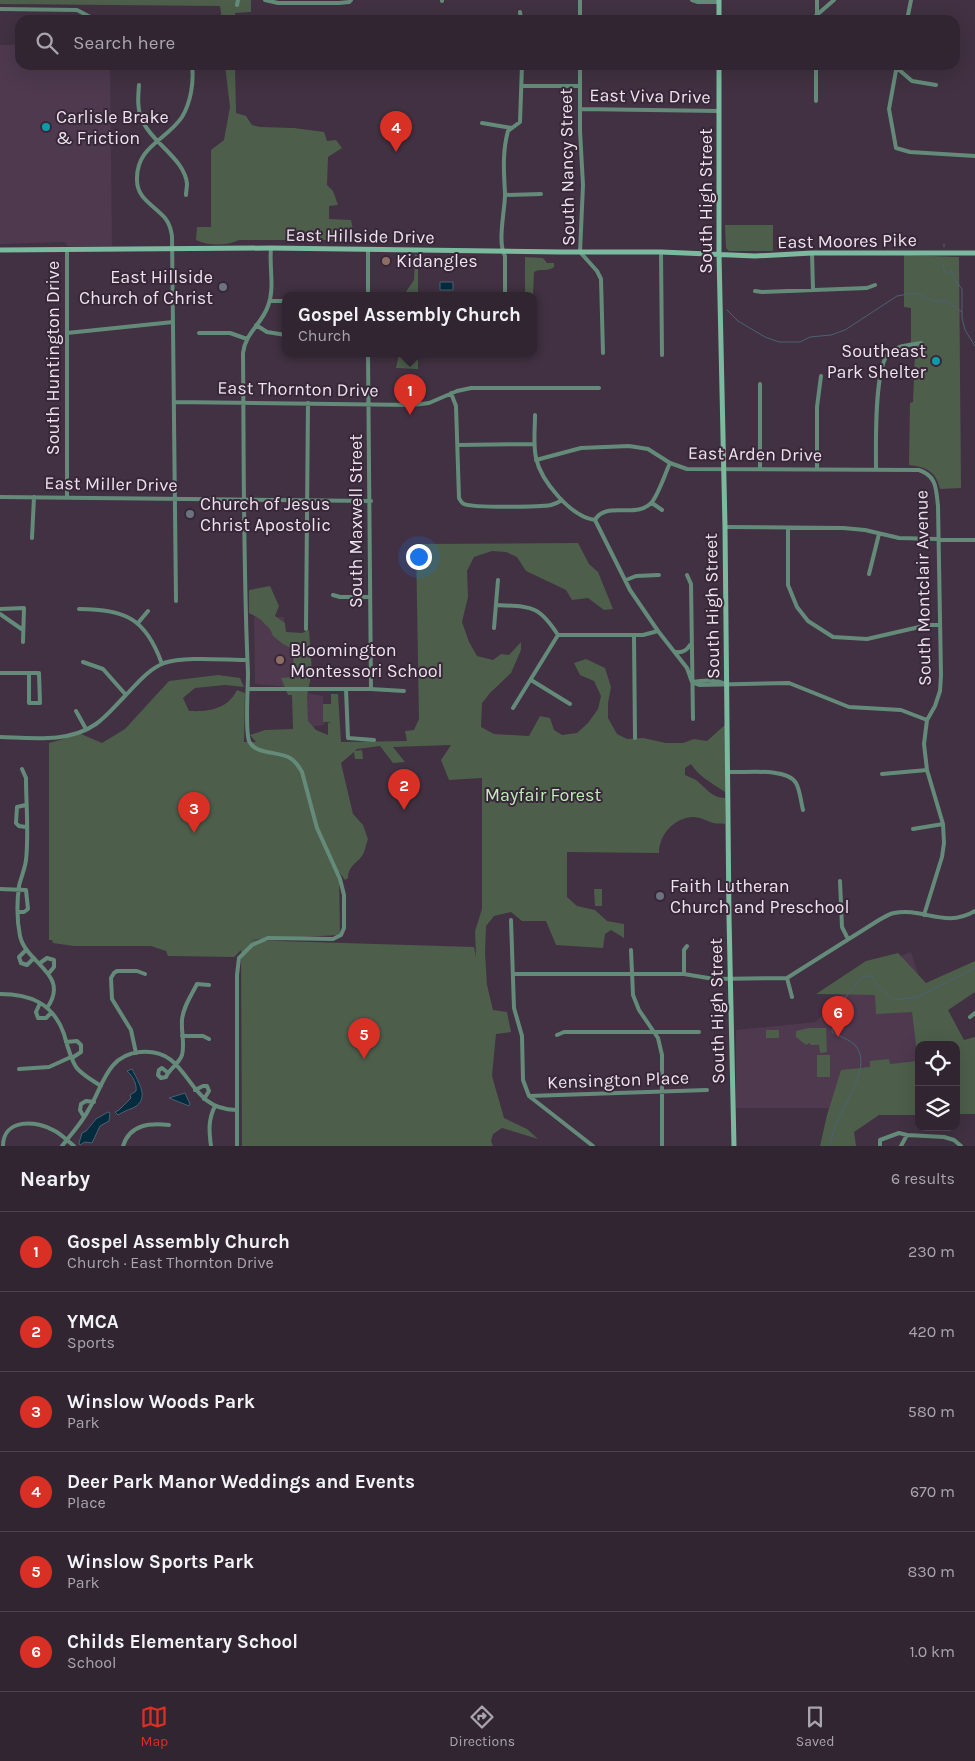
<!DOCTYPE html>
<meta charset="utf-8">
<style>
body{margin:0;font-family:Karla,sans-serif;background:#3d313e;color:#f1f3f6}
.controls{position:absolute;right:15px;bottom:15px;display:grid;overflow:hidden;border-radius:10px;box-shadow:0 5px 20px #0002}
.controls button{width:45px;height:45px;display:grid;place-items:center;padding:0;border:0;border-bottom:1px solid #4c424d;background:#312532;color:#f1f3f6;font:25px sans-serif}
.you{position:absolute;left:418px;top:556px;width:18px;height:18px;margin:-12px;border:4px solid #fff;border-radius:50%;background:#1a73e8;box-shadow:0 0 0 8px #1a73e833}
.badge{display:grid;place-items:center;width:32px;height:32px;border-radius:50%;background:#d93025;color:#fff;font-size:16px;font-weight:700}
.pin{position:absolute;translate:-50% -41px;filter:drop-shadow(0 1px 2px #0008)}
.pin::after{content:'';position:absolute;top:26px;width:18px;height:15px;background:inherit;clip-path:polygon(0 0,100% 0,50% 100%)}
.popup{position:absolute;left:282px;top:292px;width:255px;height:65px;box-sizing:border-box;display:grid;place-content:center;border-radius:10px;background:#312532;filter:drop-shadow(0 1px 4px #0005);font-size:16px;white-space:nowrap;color:#a8a5ac}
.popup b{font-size:19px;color:#f1f3f6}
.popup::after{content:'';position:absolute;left:50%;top:100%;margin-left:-10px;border:10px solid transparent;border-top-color:#312532}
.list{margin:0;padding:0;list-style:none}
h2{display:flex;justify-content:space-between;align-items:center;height:65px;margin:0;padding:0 20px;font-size:21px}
h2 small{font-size:16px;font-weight:400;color:#a8a5ac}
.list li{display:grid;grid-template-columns:32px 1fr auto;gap:15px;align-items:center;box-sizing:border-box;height:80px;padding:0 20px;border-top:1px solid #4c424d}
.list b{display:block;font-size:19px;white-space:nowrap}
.list p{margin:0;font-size:16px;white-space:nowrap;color:#a8a5ac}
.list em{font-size:16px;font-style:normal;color:#a8a5ac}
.icon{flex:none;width:28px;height:28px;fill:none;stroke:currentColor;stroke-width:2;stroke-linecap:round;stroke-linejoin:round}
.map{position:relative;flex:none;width:975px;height:1146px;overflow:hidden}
.search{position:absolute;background:#312532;box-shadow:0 5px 20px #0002;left:15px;right:15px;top:15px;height:55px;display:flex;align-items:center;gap:12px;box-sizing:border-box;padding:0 18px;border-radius:15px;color:#a8a5ac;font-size:19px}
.sheet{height:545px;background:#312532}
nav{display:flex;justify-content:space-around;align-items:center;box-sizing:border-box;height:70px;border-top:1px solid #4c424d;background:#312532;font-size:14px;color:#a8a5ac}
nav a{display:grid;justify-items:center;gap:2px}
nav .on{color:#d93025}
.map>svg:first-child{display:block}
.built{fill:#4e394f}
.green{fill:#4d5e4b;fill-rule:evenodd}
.water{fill:#052b3e;stroke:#4b6272}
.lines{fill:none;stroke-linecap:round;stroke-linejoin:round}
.stream{stroke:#4b6272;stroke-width:1}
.street{stroke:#648b79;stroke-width:4}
.secondary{stroke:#7bba9e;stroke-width:5}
.culture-dot{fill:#0f9aa8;stroke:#372738;stroke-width:2}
.education-dot{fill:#8d6e63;stroke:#372738;stroke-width:2}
.worship-dot{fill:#6b7280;stroke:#372738;stroke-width:2}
.labels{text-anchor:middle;stroke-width:4;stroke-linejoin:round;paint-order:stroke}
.street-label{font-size:18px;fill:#ede2ed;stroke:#372738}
.poi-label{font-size:18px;fill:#ede2ed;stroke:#372738;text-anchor:start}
.park-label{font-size:18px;fill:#bfecb8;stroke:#372738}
</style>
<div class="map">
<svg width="975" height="1146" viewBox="0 0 975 1146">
<rect width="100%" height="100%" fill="#413142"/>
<!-- built -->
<path class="built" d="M0 45H20V65H110L112 246H67L65 242 0 244Z
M254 617H284L285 634 296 635 307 693 323 696 324 725 310 727 305 717 301 688 255 684Z
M911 952 923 990 919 1045V1108H736V1030L816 1022 865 970Z"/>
<!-- green -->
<path class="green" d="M0 0H251V12L235 13V20H222L220 6 0 4Z
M225 65H235L236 113 246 116 252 125 260 127 294 128 324 132 327 141 336 140 342 148 328 157 327 185 333 191 338 205 329 206V219L351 220 355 240H239C227 246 208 246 196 240L197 227H211V150L224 140 230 107Z
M725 225H773V251H729L726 248Z
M415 254 418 256V296H403L414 280Z
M904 255 959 257 961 488 940 489C936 471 926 467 909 465L910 403 913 402 915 351 911 350V308L904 307Z
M525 257 543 258 547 263H554V267C548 272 541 268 534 272L533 296H525Z
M399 354H418V369L396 368Z
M578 543 589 564 598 572 613 609 604 610 588 598 572 600 566 590 526 571 517 557 506 552 492 551 474 557 467 571 468 597 462 622 469 642 477 656 493 660 501 654 509 655 521 642V650L511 673 490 693 482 703 481 727 494 734 529 736 540 716 550 718 554 730 562 735 577 733 588 723 598 709 601 696 594 681 580 675 574 663 586 659 605 668 611 687 608 703V718L617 734 627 739 643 738 666 743H683L694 739 707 741 726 724 725 792C712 783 699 777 691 764L685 768V775C688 777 693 778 696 780 705 787 712 798 725 798V824C721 823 717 824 713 823 707 821 700 817 694 817 675 817 659 834 659 853L567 852V897L577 906 595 910 607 921 624 924V938L611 930 605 934 603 948 556 945 546 921H522L511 912 494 916 486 926 485 953 487 985 493 1010 507 1012 511 1032 496 1034 492 1076 504 1118 527 1129 538 1139 502 1128 493 1134 491 1141 493 1146H242L241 950 234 957 168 956 166 951 151 946H74L53 943 52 940H49V743L81 734 102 743 125 729 169 681 218 675 240 678 244 687 225 685 195 688 183 698 189 711C208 712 228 709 237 690L245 693 244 742H256L250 735 265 730 293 729 292 695H288L281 678 294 677 293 649 283 644 273 636 270 629 260 619 249 613V590L270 586 279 606 275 616 285 623 286 632 302 633 309 630 312 671 307 696 308 721 316 730 328 735V723L331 722H323V704H331V694H338L341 742 407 741 405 731 414 730 419 719 416 544ZM451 745 441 760 449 780 482 778V909L475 931 476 957 474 947 250 940 340 935 339 872 345 880 348 878C348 866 356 864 362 856 365 852 366 844 368 839L363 825 353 814 341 763 354 752 355 759H363L362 750 355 751 357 749 380 746 393 763 405 762 393 747Z
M594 889H602V906H595Z
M898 953 926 983 975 961V992L948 1010 964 1040 975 1037V1114H956V1045H919V1115H879L854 1132 856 1146H820L827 1115 841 1070 870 1067V1061L889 1059 890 1064 918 1061 912 1012 876 1014 875 995 816 994 866 961Z
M809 1028H826L827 1052 820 1053 819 1045H811L809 1043 806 1045 796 1037V1031Z
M766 1030H779V1038H766Z
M817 1055H830V1077H817Z"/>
<!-- water -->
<path class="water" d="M440 282H453V290H440Z
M132 1069C138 1082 151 1099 133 1108 127 1110 123 1112 118 1115L115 1112 119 1110 131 1098 130 1095 136 1091C137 1084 133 1076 127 1071Z
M185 1093 190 1104 189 1106 169 1098Z
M108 1112 110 1113 109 1121 100 1126 92 1143 85 1142 80 1145 79 1143 82 1133 86 1131 96 1119Z"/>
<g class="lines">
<!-- stream -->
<path class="stream" d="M944 247V244
M943 264 944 270 947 273 951 270 954 278 962 289V318L965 330 975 346
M727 310 738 321 765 337 779 342H800L810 337 831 335 845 330 897 296 908 294 917 293 933 301H947L962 312
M830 1146C832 1137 834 1128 838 1120 845 1101 873 1065 855 1045 850 1040 839 1036 832 1032 833 1011 849 991 864 976H871L876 984 893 1000 918 997 975 968"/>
<!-- street -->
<path class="street" d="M265 0 278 3H339L349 2 351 0
M442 0V1
M580 0V20
M692 0 698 2H719
M817 0V20
M237 5 238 0
M0 9 77 10 96 20
M520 12 521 20
M811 20 834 0
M907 20 911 0
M580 65V131L583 185 580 252 597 271 601 279 603 353
M897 65 889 109 896 148 910 152 975 156
M897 68 912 81 936 85
M139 85C138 97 137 109 142 120 152 143 185 159 187 184 187 187 186 192 186 195
M522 86H580
M816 101V65
M580 109 719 111
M482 123 512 128
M505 195 541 194
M368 238 371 237
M368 250V296
M661 252 662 355
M812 253 813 289
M755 291 762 292 867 288 875 285
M505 296V256C497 242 505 211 505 194 504 172 502 153 508 131L520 122 522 65
M270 301H286
M256 325 267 332 286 335
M67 333 173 322
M199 333H230L247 339
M368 354 371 689
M451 393 456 406 459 498C461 501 461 503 464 504 472 508 541 507 551 505 555 504 559 502 562 500
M174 402 412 405 429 403 457 391 471 388H599
M535 415C535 430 533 444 536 458 541 481 571 517 595 520L630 590 658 631
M458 445 534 444
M536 460 581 448 629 446 648 449 670 463 687 469 919 470C937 476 936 489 938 506L941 675 940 691 935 706 927 720 924 744 927 770 943 824 944 843 942 857 924 915
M760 468V384
M817 468V407L821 376
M876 468C876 446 874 370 888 354 897 345 909 345 921 343
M0 497 371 501
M67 497V250
M652 503 662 510
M595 520C606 500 637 520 652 502 659 493 665 474 670 463
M725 527 843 528 865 530 899 538 975 540
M788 528V585L797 607 808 621 833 637 867 639 928 625H939
M32 538 34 497
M869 574 879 534
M687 575 691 584 693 719
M626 580 636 576 659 575
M333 595 340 597H370
M176 601 172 236C171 229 169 223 165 218 154 205 137 199 137 180 136 146 167 140 182 117 191 102 194 82 192 65
M496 605C531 607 538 604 558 635
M0 609 24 608 23 642
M79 609C126 609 146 619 162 664
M0 614 23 630
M138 623 148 611
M494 628 498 580
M306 629 308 403
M558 635H643L658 631 687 668 692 682 699 685 789 683 849 707 901 710 927 720
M634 636 635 738
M676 652C683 653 687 650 690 645
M83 662 103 669 126 695
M0 673H29
M29 673H39L40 703H29Z
M531 680 570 704
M692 682C703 680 716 679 726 684
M248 689H371L404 691
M346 689 348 738 374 740
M513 708 558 635
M76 711 86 729
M0 737C32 738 69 743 96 724 107 716 115 706 124 697 136 685 147 670 164 663 184 656 225 660 247 660
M22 769 26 778C26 805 29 833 26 860 25 869 21 877 19 886 17 901 17 921 20 936 26 964 71 974 47 1008
M728 772C745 773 787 767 796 783 800 790 801 802 803 810
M882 774 927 770
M26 805 17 807 16 823 19 826 26 827
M913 829 943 824
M840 881 842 927 848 939
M0 889 26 890 28 909 24 912H19
M511 920 514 1008 522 1036 523 1080 529 1096 593 1146
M26 950 19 957 21 963 27 965 34 958
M631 950 633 995 639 1010 658 1038 662 1055V1146
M40 963 47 958 54 960V967L49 973
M513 974H684L714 979 787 978 879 920C884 917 889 914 894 913 923 907 945 929 975 911
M684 974V950L687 946
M787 978 792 997
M0 994C30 994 53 1003 64 1034 67 1045 70 1057 76 1067 82 1075 92 1080 101 1086
M40 1003 36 1012 38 1018H46L51 1013
M970 1017 975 1013
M557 1035 564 1032H699
M182 1036H203L209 1039
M66 1042 77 1041 81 1045V1052L72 1058
M136 1053 131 1030 112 999 111 978 114 973 117 971H137L145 974
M19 1069 49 1067 71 1057
M167 1072 162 1068 159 1070 158 1075 161 1078 166 1077C169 1069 179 1064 182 1055 185 1045 181 1031 182 1020 183 1007 191 996 197 984L209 985
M195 1090 203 1086H207L209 1091 204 1099
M529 1096 707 1090
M84 1117 80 1110 81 1104 86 1101 94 1102
M3 1146C3 1118 37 1120 55 1131 62 1135 68 1141 74 1146
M62 1146C71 1134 82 1123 89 1109 103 1086 107 1055 140 1052 192 1047 183 1109 236 1110
M123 1146C130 1124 150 1123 169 1125
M211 1146C209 1131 208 1120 215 1106
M237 1146V975L239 958 252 945 268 938 333 939 341 935 344 928V895L340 879 317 828 302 772C299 767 296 761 290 758 279 751 255 755 249 741 245 729 248 688 248 673 243 566 244 460 243 353 245 333 262 324 268 306 275 288 269 267 271 248
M880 1146V1140L899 1133 907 1135 944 1137 954 1140 961 1146
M901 1146 907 1135"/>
<!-- secondary -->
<path class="secondary" d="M719 0V20
M719 65V254L725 527 729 917 734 1146
M0 250 271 248 561 252H661L755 256 812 253H975"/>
</g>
<!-- markers -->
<g class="culture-dot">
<circle cx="46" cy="127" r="5"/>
<circle cx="936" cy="361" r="5"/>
</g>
<g class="education-dot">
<circle cx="386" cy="261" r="5"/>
<circle cx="280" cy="660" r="5"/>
</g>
<g class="worship-dot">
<circle cx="223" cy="287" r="5"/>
<circle cx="190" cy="514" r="5"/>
<circle cx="660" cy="896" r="5"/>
</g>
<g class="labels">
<!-- street labels -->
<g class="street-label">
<text transform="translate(650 96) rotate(1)" y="6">East Viva Drive</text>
<text transform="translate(567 167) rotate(-91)" y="6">South Nancy Street</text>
<text transform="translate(706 201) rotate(-90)" y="6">South High Street</text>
<text transform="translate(360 236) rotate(1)" y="6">East Hillside Drive</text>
<text transform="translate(847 241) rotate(-1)" y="6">East Moores Pike</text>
<text transform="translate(53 358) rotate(-90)" y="6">South Huntington Drive</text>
<text transform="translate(298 389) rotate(1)" y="6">East Thornton Drive</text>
<text transform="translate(755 454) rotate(1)" y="6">East Arden Drive</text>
<text transform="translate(111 484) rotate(1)" y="6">East Miller Drive</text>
<text transform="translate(356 521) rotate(-90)" y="6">South Maxwell Street</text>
<text transform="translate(923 588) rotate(-91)" y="6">South Montclair Avenue</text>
<text transform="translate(712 606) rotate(-91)" y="6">South High Street</text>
<text transform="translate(717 1011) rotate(-91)" y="6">South High Street</text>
<text transform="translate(618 1080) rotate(-2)" y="6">Kensington Place</text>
</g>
<!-- poi labels -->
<g class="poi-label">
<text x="56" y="123">Carlisle Brake<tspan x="56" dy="21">&amp; Friction</tspan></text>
<text x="396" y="267">Kidangles</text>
<text x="213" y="283" text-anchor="end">East Hillside<tspan x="213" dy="21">Church of Christ</tspan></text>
<text x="926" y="357" text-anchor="end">Southeast<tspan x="926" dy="21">Park Shelter</tspan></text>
<text x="200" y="510">Church of Jesus<tspan x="200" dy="21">Christ Apostolic</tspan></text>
<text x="290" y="656">Bloomington<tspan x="290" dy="21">Montessori School</tspan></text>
<text x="670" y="892">Faith Lutheran<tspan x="670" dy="21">Church and Preschool</tspan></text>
</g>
<!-- park labels -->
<g class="park-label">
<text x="543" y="801">Mayfair Forest</text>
</g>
</g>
</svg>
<div class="controls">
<button><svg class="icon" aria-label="locate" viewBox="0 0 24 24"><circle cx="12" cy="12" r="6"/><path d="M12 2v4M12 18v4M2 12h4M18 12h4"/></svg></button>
<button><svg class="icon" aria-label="layers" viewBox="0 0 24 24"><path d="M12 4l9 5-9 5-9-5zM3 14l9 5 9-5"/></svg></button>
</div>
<div class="you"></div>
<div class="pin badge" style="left:410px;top:415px">1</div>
<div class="popup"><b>Gospel Assembly Church</b>Church</div>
<div class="pin badge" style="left:404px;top:810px">2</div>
<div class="pin badge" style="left:194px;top:833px">3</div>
<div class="pin badge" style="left:396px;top:152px">4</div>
<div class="pin badge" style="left:364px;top:1059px">5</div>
<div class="pin badge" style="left:838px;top:1037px">6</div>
<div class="search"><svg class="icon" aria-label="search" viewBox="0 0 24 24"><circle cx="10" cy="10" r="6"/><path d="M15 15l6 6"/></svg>Search here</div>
</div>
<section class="sheet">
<h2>Nearby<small>6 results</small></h2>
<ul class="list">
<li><span class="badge">1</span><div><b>Gospel Assembly Church</b><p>Church · East Thornton Drive</p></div><em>230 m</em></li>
<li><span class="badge">2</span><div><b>YMCA</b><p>Sports</p></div><em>420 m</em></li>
<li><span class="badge">3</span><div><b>Winslow Woods Park</b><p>Park</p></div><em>580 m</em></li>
<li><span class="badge">4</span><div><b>Deer Park Manor Weddings and Events</b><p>Place</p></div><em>670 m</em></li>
<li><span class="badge">5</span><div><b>Winslow Sports Park</b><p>Park</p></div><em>830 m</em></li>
<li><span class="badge">6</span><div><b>Childs Elementary School</b><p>School</p></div><em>1.0 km</em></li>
</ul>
</section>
<nav>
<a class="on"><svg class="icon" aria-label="map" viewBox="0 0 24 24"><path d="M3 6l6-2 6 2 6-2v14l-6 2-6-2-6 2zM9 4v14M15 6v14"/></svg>Map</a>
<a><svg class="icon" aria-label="directions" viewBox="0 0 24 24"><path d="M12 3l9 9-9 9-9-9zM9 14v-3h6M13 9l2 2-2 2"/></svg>Directions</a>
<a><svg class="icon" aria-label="saved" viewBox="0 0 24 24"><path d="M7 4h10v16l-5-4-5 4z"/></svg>Saved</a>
</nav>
